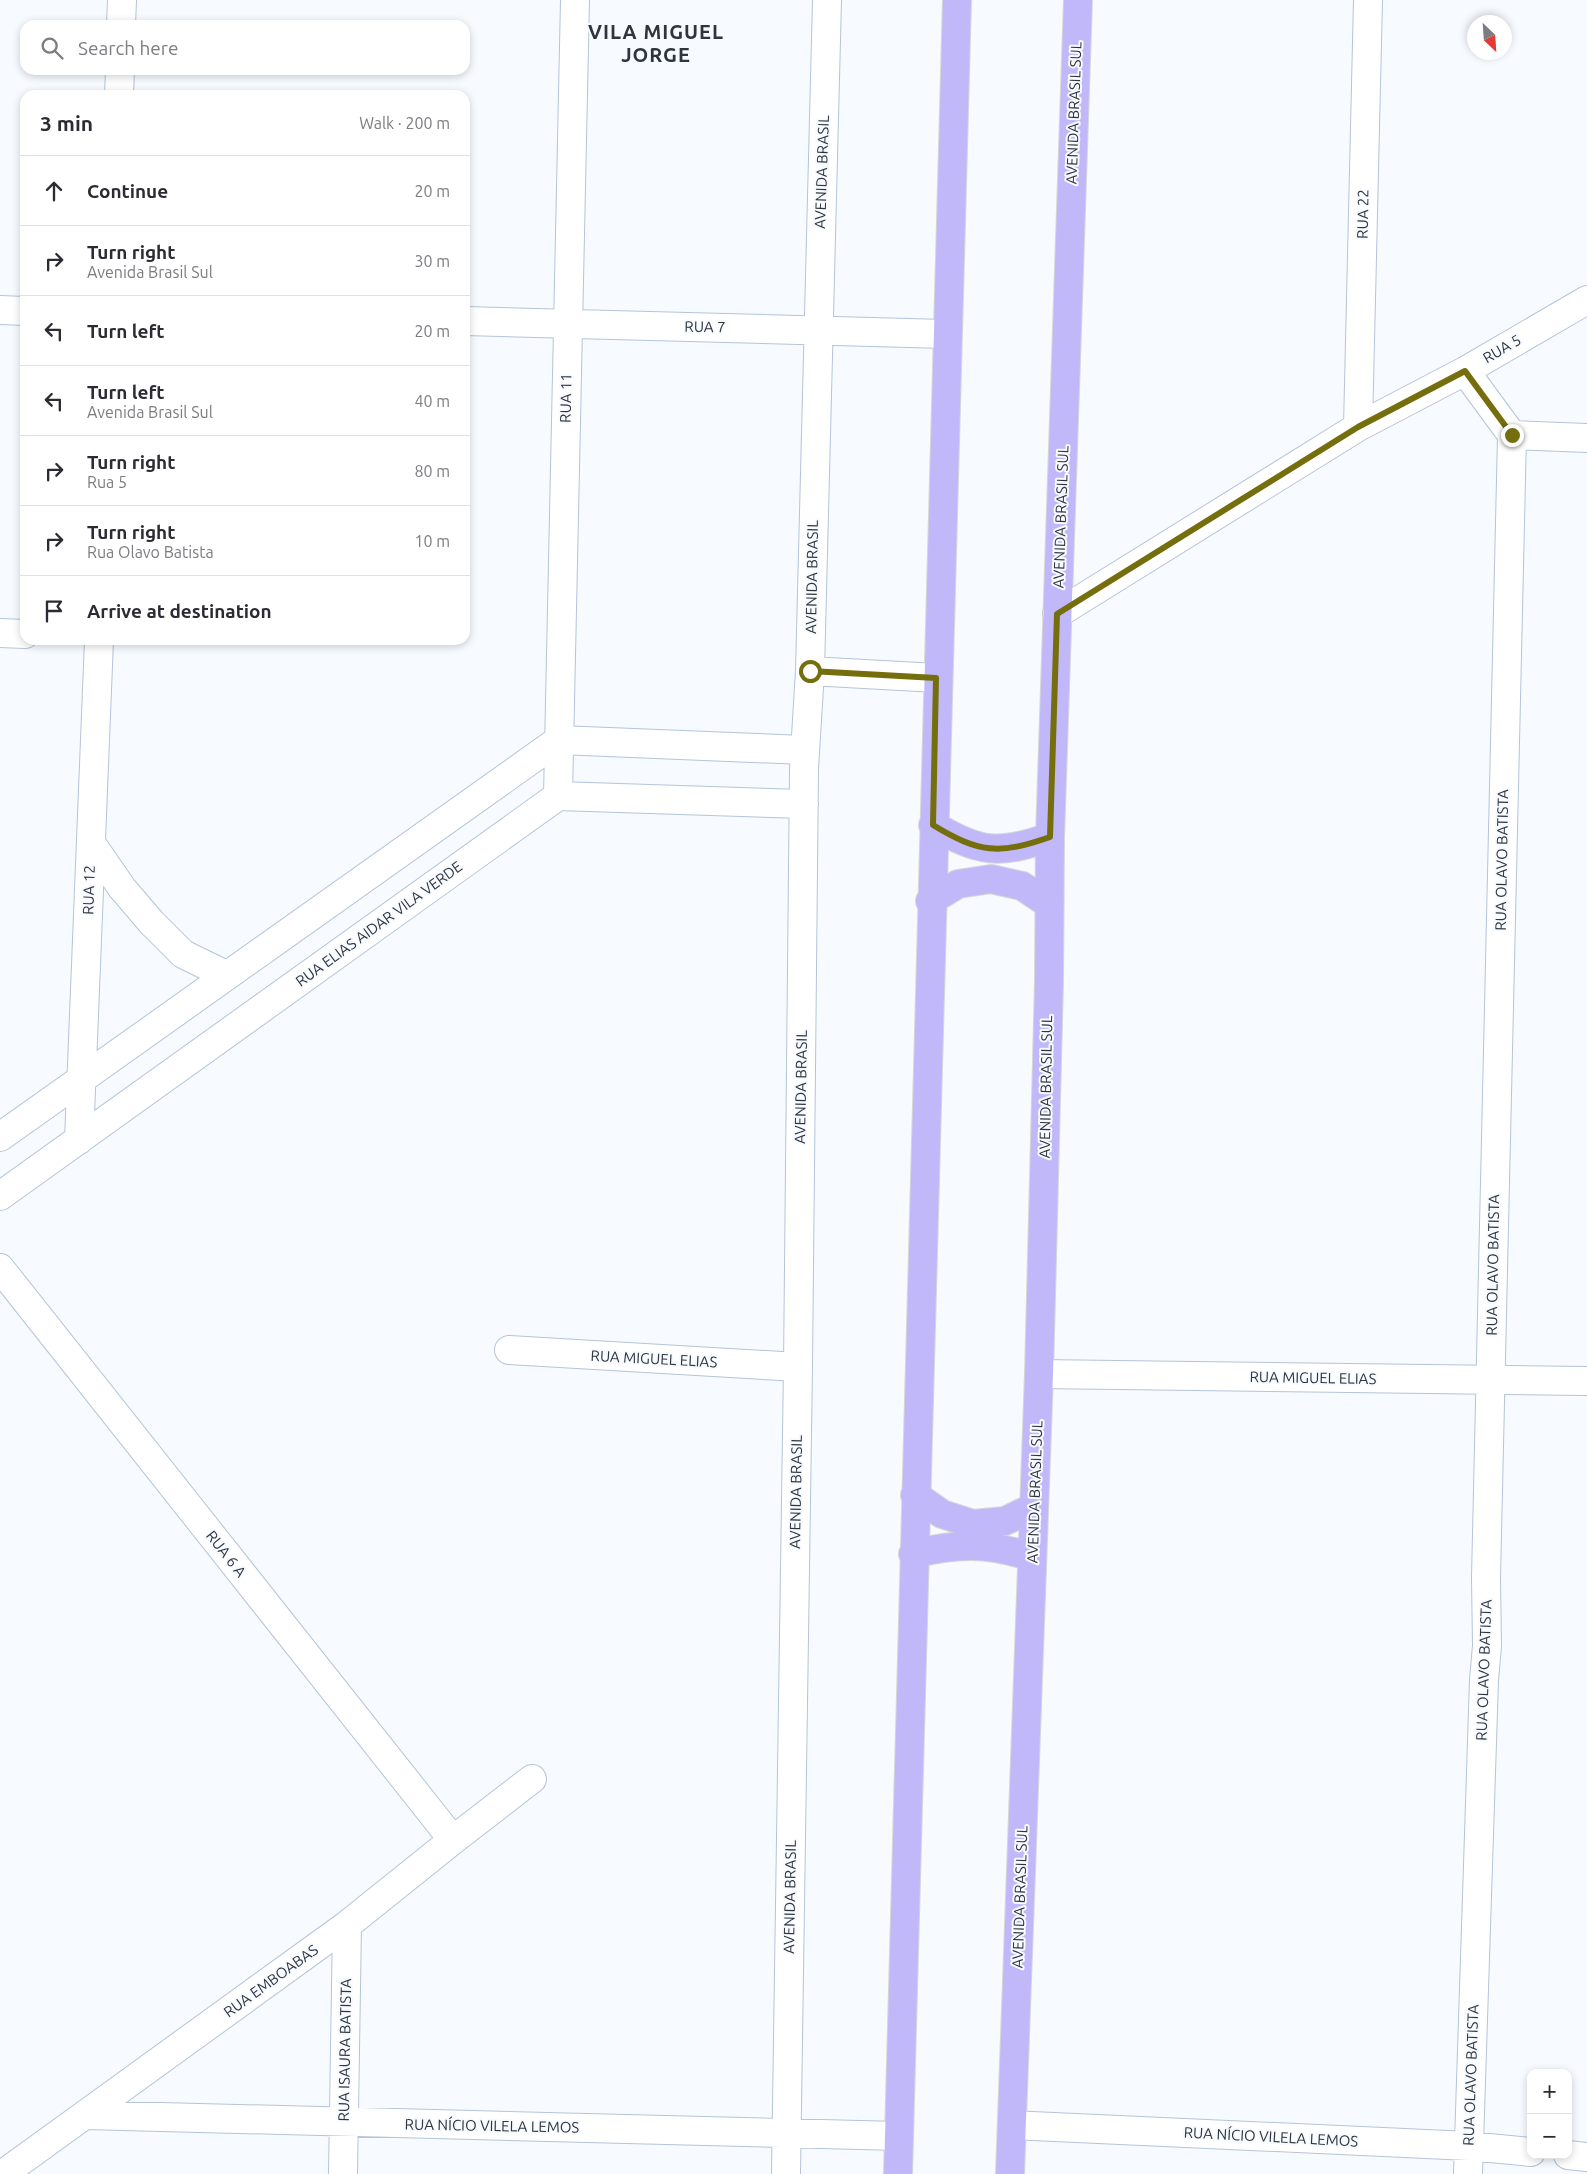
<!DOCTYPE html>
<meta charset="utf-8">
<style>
body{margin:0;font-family:Ubuntu,sans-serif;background:#f2f2f3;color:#2b2b33}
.controls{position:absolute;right:15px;bottom:15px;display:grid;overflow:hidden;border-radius:10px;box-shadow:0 2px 8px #0003}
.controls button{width:45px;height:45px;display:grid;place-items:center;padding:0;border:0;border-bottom:1px solid #e1e1e2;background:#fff;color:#2b2b33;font:25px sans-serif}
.compass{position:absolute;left:1467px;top:15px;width:45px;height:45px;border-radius:50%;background:#fff;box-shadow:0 2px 8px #0003;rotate:155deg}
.stop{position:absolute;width:15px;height:15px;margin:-11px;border:4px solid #756e0d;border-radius:50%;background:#fff}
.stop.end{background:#756e0d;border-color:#fff;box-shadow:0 1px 5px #0008}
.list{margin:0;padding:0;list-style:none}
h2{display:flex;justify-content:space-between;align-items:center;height:65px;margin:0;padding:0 20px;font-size:21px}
h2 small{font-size:16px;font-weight:400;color:#7c7c81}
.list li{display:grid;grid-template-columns:32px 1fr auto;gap:15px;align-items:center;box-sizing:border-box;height:70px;padding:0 20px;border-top:1px solid #e1e1e2}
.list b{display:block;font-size:19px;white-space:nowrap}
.list p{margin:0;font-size:16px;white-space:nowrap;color:#7c7c81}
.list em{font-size:16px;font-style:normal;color:#7c7c81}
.icon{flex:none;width:28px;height:28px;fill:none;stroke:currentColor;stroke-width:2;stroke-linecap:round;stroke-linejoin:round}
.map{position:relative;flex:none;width:1587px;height:2174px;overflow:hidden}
.search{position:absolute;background:#fff;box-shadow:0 2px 8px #0003;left:20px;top:20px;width:450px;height:55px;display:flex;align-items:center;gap:12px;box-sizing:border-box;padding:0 18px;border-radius:15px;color:#7c7c81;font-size:19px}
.panel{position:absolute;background:#fff;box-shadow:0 2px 8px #0003;left:20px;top:90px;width:450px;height:555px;border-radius:15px}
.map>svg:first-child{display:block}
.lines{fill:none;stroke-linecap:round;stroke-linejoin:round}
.street-casing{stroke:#b5c4d9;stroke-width:30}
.primary-casing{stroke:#d5d7d8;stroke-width:30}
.street{stroke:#fff;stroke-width:28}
.primary{stroke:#c1b8fa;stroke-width:28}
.route{stroke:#756e0d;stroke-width:6}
.labels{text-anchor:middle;stroke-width:4;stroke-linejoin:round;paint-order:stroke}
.street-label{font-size:15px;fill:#2f353d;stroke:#f7faff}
.district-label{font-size:20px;font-weight:bold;letter-spacing:1px;fill:#2f353d;stroke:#f7faff}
</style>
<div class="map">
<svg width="1587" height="2174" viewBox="0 0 1587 2174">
<rect width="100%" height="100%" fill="#f7faff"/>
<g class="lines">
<!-- street casing -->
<g class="street-casing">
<path id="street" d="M121 25 122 0
M119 95 120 70
M0 310 25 311
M465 321 945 334
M1465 371 1512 435 1486 1578 1487 1646 1484 1680 1468 2174
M1358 427 1368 0
M1512 435 1587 438
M1057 614 1358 427 1465 371 1587 300
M0 633 25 634
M810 671 937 678
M558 796 575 0
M91 843 122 888 152 923 183 954 226 975
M0 1137 559 740 804 750
M79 1140 99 640
M0 1196 558 796 804 804
M0 1268 453 1840
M509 1350 798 1367
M1039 1374 1587 1381
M85 2115 899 2136
M1012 2125 1469 2146 1531 2152
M1568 2155 1587 2157
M3 2174 347 1925 453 1840 532 1779
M343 2174 347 1925
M786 2174 798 1367 804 769 810 671 827 0"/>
</g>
<!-- primary casing -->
<g class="primary-casing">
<path id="primary" d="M933 825C979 853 999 855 1050 837
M930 901 958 884 991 879 1022 886 1049 904
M915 1495 942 1514 973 1524 1005 1521 1034 1507
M913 1554C959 1543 987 1543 1032 1557
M898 2174C916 1449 932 724 957 0
M1010 2174 1039 1374 1049 982 1050 837 1078 0"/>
</g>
<!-- street -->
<use href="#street" class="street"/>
<!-- primary -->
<use href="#primary" class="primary"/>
</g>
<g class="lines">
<!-- route -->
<path class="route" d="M810 671 936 678 933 825C979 853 999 855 1050 837L1057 614 1358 427 1465 371 1512 435"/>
</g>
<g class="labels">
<!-- street labels -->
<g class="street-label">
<text transform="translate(1074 113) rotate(-88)" y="5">AVENIDA BRASIL SUL</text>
<text transform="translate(822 172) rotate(-88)" y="5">AVENIDA BRASIL</text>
<text transform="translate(1363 214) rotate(-89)" y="5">RUA 22</text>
<text transform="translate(705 327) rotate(1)" y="5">RUA 7</text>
<text transform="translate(1502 349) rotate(-30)" y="5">RUA 5</text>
<text transform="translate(566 398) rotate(-89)" y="5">RUA 11</text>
<text transform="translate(1061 517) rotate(-88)" y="5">AVENIDA BRASIL SUL</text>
<text transform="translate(812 577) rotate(-89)" y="5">AVENIDA BRASIL</text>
<text transform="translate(1502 860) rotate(-89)" y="5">RUA OLAVO BATISTA</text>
<text transform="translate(89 890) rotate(-88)" y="5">RUA 12</text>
<text transform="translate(379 924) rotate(-36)" y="5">RUA ELIAS AIDAR VILA VERDE</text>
<text transform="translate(801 1087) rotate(-89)" y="5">AVENIDA BRASIL</text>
<text transform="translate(1046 1087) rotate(-89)" y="5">AVENIDA BRASIL SUL</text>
<text transform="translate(1493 1265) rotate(-89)" y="5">RUA OLAVO BATISTA</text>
<text transform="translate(654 1359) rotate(3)" y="5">RUA MIGUEL ELIAS</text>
<text transform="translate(1313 1378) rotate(1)" y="5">RUA MIGUEL ELIAS</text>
<text transform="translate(796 1492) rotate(-89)" y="5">AVENIDA BRASIL</text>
<text transform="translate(1035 1492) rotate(-88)" y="5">AVENIDA BRASIL SUL</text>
<text transform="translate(226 1554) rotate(52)" y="5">RUA 6 A</text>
<text transform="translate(1484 1670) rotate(-88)" y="5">RUA OLAVO BATISTA</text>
<text transform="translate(790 1897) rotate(-89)" y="5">AVENIDA BRASIL</text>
<text transform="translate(1020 1897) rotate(-88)" y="5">AVENIDA BRASIL SUL</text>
<text transform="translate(271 1981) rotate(-36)" y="5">RUA EMBOABAS</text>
<text transform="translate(345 2050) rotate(-89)" y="5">RUA ISAURA BATISTA</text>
<text transform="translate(1471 2075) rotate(-88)" y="5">RUA OLAVO BATISTA</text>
<text transform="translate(492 2126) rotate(1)" y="5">RUA NÍCIO VILELA LEMOS</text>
<text transform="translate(1271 2137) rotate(3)" y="5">RUA NÍCIO VILELA LEMOS</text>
</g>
<!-- district labels -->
<g class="district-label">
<text x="656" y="39">VILA MIGUEL<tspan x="656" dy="23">JORGE</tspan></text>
</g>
</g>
</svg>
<div class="controls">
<button>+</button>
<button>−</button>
</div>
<svg class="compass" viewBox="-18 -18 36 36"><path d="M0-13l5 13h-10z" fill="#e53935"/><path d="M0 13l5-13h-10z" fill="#7c7c81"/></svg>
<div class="stop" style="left:810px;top:671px"></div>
<div class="stop end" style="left:1512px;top:435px"></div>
<div class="search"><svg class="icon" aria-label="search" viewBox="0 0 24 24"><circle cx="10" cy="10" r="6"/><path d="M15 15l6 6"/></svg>Search here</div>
<section class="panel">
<h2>3 min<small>Walk · 200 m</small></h2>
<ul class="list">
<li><svg class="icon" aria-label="ahead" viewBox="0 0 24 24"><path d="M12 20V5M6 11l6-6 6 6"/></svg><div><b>Continue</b></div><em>20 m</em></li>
<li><svg class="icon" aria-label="right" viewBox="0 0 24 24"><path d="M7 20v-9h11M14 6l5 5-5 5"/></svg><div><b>Turn right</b><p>Avenida Brasil Sul</p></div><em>30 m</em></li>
<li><svg class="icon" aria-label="left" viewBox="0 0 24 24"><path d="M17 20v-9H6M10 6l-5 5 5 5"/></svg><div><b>Turn left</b></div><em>20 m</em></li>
<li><svg class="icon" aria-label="left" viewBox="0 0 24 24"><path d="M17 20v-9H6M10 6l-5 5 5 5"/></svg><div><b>Turn left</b><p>Avenida Brasil Sul</p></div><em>40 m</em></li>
<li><svg class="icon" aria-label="right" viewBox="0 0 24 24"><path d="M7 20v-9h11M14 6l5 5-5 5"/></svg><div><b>Turn right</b><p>Rua 5</p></div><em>80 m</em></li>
<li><svg class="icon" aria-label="right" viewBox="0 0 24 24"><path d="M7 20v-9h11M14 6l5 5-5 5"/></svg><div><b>Turn right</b><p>Rua Olavo Batista</p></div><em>10 m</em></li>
<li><svg class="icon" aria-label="arrive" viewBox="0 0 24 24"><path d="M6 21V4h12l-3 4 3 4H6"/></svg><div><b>Arrive at destination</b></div></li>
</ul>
</section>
</div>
